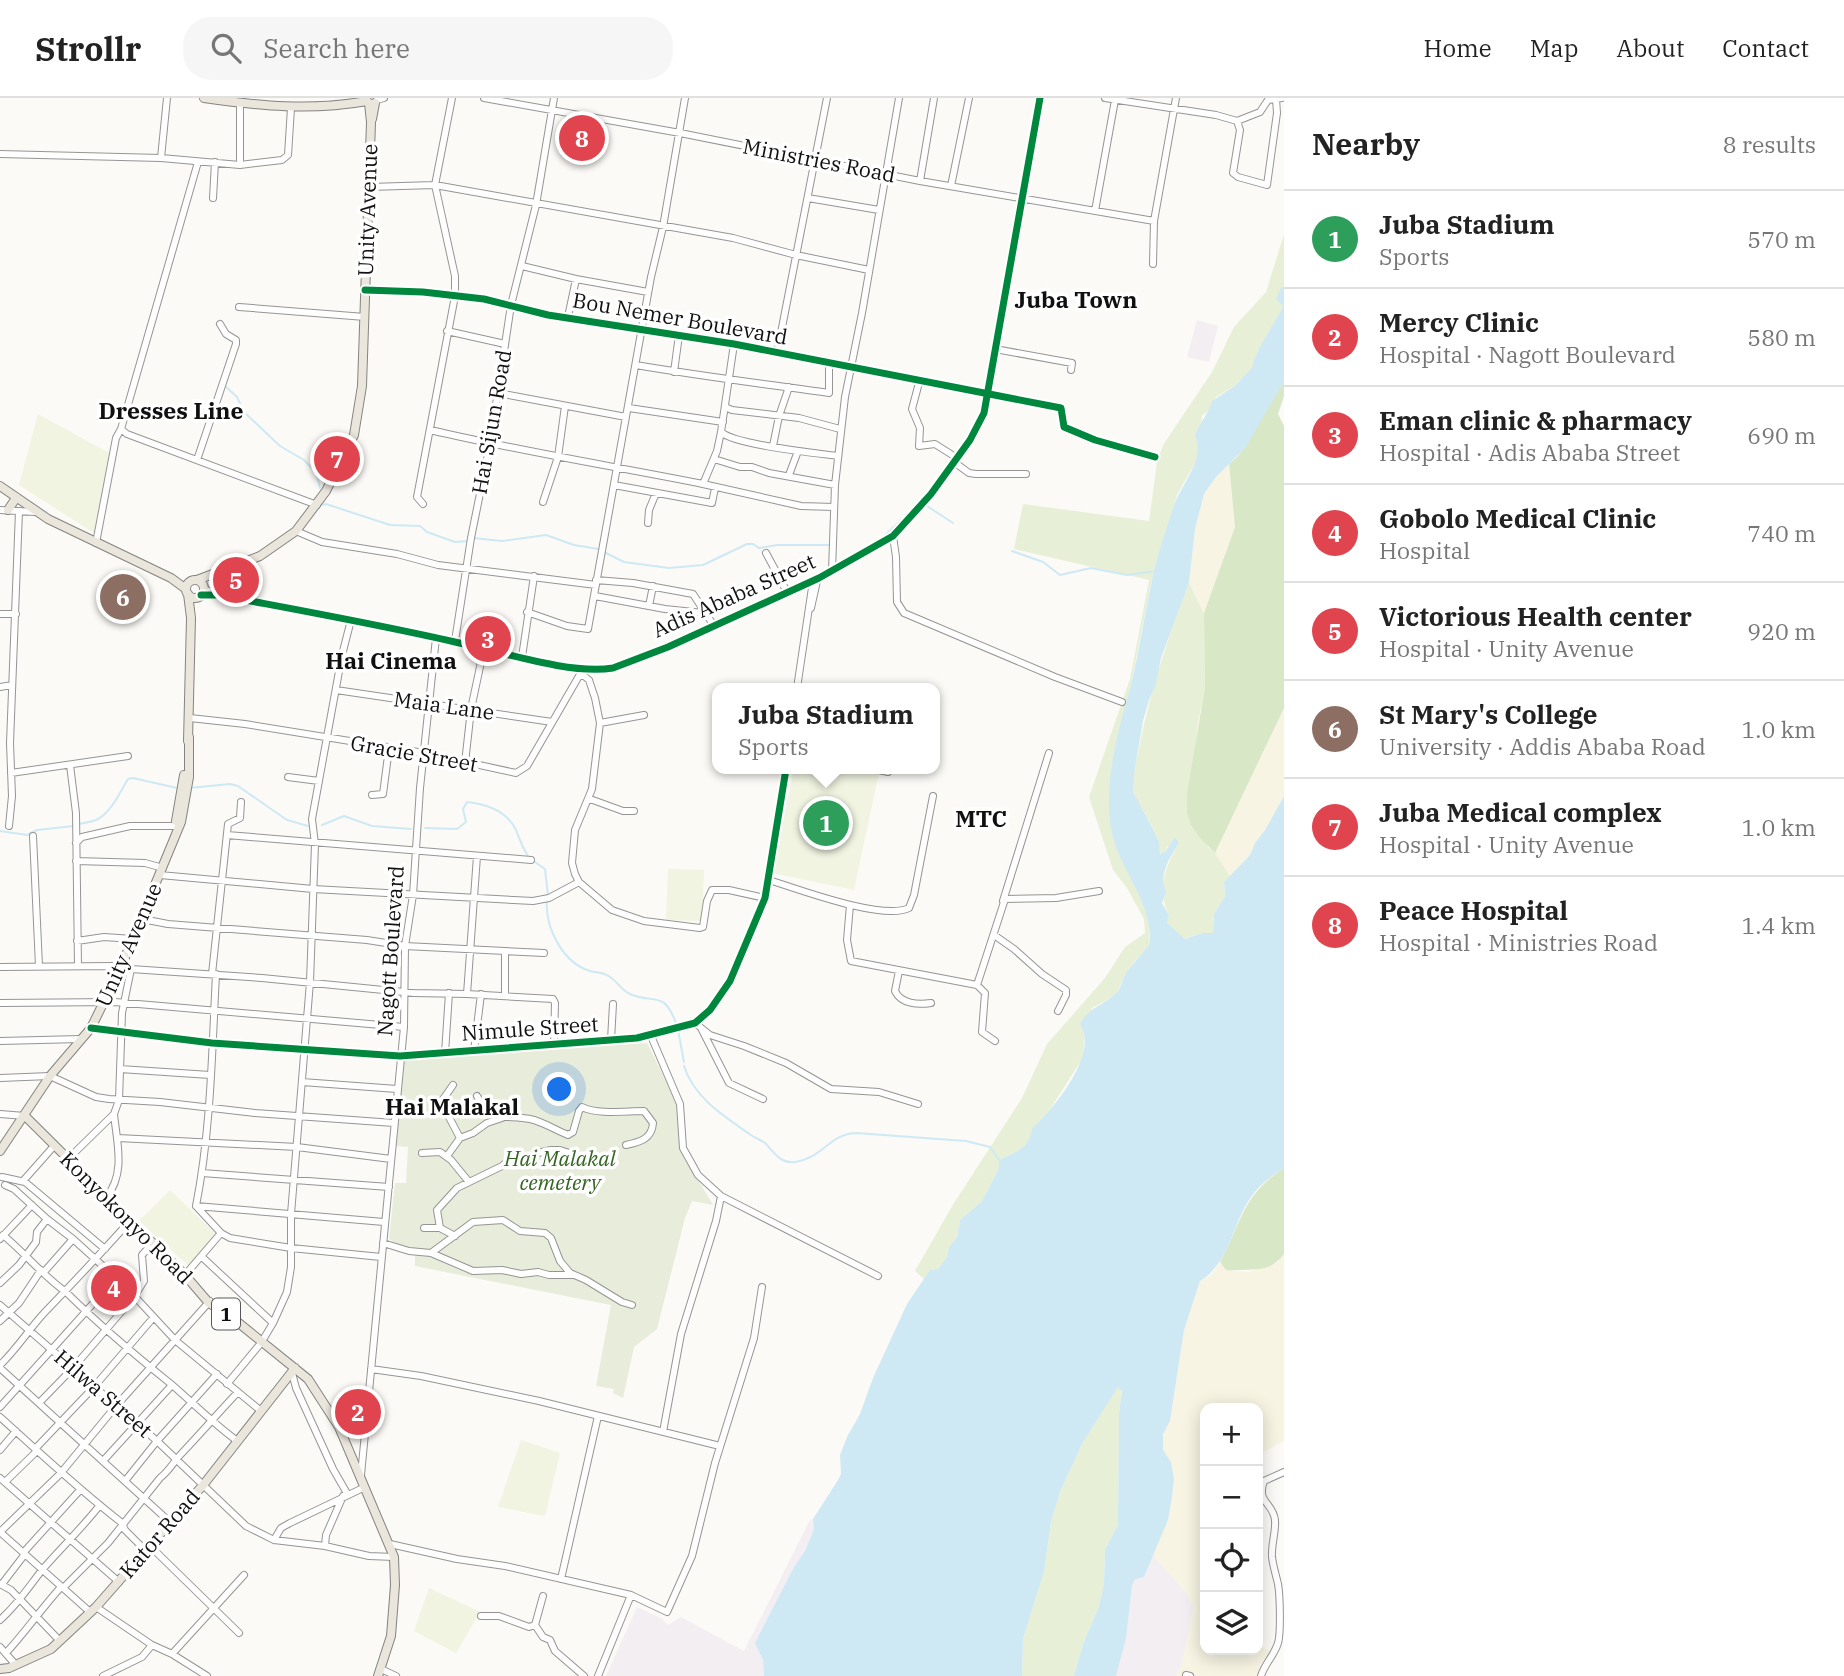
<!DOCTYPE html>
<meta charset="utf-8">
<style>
body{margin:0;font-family:"IBM Plex Serif",serif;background:#f6f6f6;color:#222}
.controls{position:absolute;right:21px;bottom:21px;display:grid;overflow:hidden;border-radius:14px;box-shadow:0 4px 18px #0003}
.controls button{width:63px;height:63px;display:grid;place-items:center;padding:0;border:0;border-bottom:2px solid #e0e0e0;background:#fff;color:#222;font:35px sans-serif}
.you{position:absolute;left:560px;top:992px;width:24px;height:24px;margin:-18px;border:5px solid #fff;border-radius:50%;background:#1a73e8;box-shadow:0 0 0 10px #1a73e833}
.badge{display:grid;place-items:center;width:46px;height:46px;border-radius:50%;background:#0f766e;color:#fff;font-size:23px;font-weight:700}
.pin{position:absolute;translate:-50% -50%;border:4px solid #fff;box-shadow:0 2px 7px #0006}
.popup{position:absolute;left:712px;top:585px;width:228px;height:91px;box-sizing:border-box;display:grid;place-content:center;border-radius:14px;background:#fff;filter:drop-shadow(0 2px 5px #0005);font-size:23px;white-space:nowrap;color:#767676}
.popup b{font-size:26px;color:#222}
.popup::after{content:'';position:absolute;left:50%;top:100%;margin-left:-14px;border:14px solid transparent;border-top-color:#fff}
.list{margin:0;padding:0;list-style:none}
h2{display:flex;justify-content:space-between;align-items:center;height:91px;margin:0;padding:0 28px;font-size:30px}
h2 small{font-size:23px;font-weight:400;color:#767676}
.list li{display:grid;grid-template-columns:46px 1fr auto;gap:21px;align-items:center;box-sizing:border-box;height:98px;padding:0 28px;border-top:2px solid #e0e0e0}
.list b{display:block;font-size:26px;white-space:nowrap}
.list p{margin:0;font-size:23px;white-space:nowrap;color:#767676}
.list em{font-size:23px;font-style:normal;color:#767676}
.icon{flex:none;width:38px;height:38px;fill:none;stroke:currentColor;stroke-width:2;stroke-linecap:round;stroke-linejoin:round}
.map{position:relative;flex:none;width:1284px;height:1578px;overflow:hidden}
header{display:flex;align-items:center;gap:42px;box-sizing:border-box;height:98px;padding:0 35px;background:#fff;border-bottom:2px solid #e0e0e0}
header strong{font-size:33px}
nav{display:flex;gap:38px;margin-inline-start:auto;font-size:24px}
.search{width:490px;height:63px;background:#f6f6f6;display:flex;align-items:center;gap:18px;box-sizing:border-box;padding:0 24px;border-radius:28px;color:#767676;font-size:26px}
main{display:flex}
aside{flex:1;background:#fff}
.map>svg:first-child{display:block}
.industrial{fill:#f3eef2}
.farmland{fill:#f7f4e3}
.green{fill:#e7f0d7}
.forest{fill:#d8e7c6}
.cemetery{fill:#e8ecda}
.pitch{fill:#f0f4e1}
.water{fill:#cee9f4}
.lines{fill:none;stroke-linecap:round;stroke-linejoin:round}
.stream{stroke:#cee9f4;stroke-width:2}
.minor-casing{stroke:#969594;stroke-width:8}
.major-casing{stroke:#838381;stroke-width:10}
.minor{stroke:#fefefe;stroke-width:6}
.major{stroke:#ebe6dc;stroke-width:8}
.cycleway-casing{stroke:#fff;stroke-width:11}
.cycleway{stroke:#00873e;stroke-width:7}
.labels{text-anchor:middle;stroke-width:7;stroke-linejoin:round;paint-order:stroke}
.shield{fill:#fff;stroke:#585858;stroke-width:2}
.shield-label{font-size:19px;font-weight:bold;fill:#101010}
.street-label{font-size:21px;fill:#101010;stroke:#fff}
.park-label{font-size:21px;font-style:italic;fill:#356522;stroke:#fff}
.neighbourhood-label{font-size:23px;font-weight:bold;fill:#101010;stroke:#fff}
</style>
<header>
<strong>Strollr</strong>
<div class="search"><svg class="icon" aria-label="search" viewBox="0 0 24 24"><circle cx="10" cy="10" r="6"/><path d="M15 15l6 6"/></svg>Search here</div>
<nav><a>Home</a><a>Map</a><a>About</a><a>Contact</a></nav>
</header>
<main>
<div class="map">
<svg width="1284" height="1578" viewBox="0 0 1284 1578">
<rect width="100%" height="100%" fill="#fbfaf6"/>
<!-- industrial -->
<path class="industrial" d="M1197 222 1218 228 1209 264 1187 259Z
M813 1421 814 1431 805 1453 794 1469 756 1545 763 1562 764 1578H606L637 1509 661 1520 668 1527 681 1519 744 1553 810 1422Z
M1153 1457 1185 1493 1194 1509 1182 1566 1176 1578H1116L1126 1541 1132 1488 1135 1480 1149 1465Z"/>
<!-- farmland -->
<path class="farmland" d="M1229 366 1235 429 1204 515 1189 485 1195 431 1204 396 1216 379Z
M1284 610V698L1265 732 1255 745 1250 757 1230 778 1215 755Z
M1284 1156V1343L1258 1357V1310H1205V1467L1200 1498 1205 1506V1552H1258V1549L1272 1552 1261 1565 1257 1578H1176L1182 1566 1194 1509 1185 1493 1153 1457 1168 1422 1172 1399 1174 1381 1171 1364 1163 1352V1336L1170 1323 1184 1232 1200 1183 1212 1176 1220 1164 1226 1172 1248 1174 1277 1165Z"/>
<!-- green -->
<path class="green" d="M1284 136V189L1281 191 1283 208 1253 268 1236 287 1216 299 1209 312 1202 318 1198 360 1177 397 1151 485 1131 587 1113 662 1109 696 1112 731 1118 754 1134 784 1149 819V849C1140 856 1133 865 1127 874 1121 882 1121 892 1112 899 1106 903 1099 906 1092 910L1085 932 1083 960 1043 1022 1033 1031C1030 1050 1015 1054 999 1062V1070L982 1103 960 1122 957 1139 949 1149 947 1159 938 1171 930 1172 925 1182 915 1173 954 1105 1022 1000 1047 946 1105 880 1125 849 1145 835 1144 821 1127 790 1113 772 1089 699 1130 581 1149 482 1014 451 1023 406 1149 423 1157 364 1163 347 1212 274 1234 229 1266 194Z
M1189 485 1204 515 1205 589 1198 625 1194 663 1208 749 1215 755 1230 778 1224 784 1225 798 1214 816 1213 835H1202L1184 841C1179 834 1172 832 1166 825L1169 817C1156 791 1165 769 1179 745L1167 749 1165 754 1160 756C1159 739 1151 726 1143 712 1139 706 1134 699 1133 692 1131 678 1137 663 1139 650 1150 593 1168 539 1189 485Z
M1120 1289 1122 1293 1119 1314 1118 1427 1105 1451 1104 1485 1099 1508 1083 1546 1074 1578H1022L1023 1541 1044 1474 1051 1424 1060 1394 1083 1344 1116 1290Z"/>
<!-- forest -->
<path class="forest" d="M1284 283V298L1278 316 1284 328V610L1215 755 1199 739 1191 727 1187 715V696L1205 589 1204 515 1235 429 1229 366 1238 358Z
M1284 1070V1156C1270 1174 1258 1171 1238 1172 1234 1172 1230 1173 1226 1172L1220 1164C1243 1122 1241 1099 1284 1070Z"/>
<!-- cemetery -->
<path class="cemetery" d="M647 945 676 1003 680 1046 684 1058 713 1107 692 1103 685 1120 657 1231 634 1249 623 1300 613 1295 614 1291 596 1288 611 1207 415 1168V1156L389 1141 395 1085H406L408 1049 396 1048 404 962Z"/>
<!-- pitch -->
<path class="pitch" d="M38 316 111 356 94 435 19 387Z
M794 671H864L879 674 854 792 772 775Z
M668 771 704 772 702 823 666 822Z
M170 1092 217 1137 189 1168 139 1123Z
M521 1342 560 1355 545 1418 498 1409Z
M429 1490 480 1514 456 1555 414 1533Z"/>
<!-- water -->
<path class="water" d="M1284 189V283L1246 349 1216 379 1204 396 1195 431 1189 485 1161 560 1156 586 1149 602 1143 623 1134 676 1133 694 1151 727 1159 744 1160 756 1165 754 1175 739 1179 745C1170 760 1158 776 1166 794L1162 805 1169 817 1167 825 1185 841 1202 835H1213L1214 816 1225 798 1224 784 1250 757 1255 745 1265 732 1284 698V1070C1272 1078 1260 1086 1251 1099 1232 1126 1230 1165 1200 1183L1184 1232 1170 1323 1163 1336V1352L1171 1364 1174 1381 1172 1399 1168 1422 1144 1479 1135 1481 1132 1488 1126 1541 1116 1578H1074L1083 1546 1099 1508 1104 1485 1105 1451 1118 1427 1119 1314 1122 1293 1118 1289 1083 1344 1060 1394 1051 1424 1044 1474 1023 1541 1022 1578H764L763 1562 755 1545 794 1469 805 1453 814 1431 813 1421 838 1382 841 1376 840 1357 847 1339 860 1316 873 1280 907 1206 930 1172 938 1171 947 1159 949 1149 957 1139 960 1122 982 1103 999 1070V1062C1015 1054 1030 1050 1032 1031 1053 1011 1100 956 1080 926 1090 908 1101 909 1114 897 1122 891 1122 880 1127 873 1135 865 1140 856 1149 848 1154 813 1131 786 1118 754 1101 713 1111 664 1121 623 1124 611 1128 599 1131 587 1139 554 1144 520 1151 487 1156 461 1165 435 1173 410 1181 386 1206 362 1195 337 1200 324 1209 315 1212 303L1236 287 1253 268C1253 256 1276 224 1283 208L1276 201 1281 190Z"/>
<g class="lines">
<!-- stream -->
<path class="stream" d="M224 287 237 299 244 314 280 348 304 362 316 374 320 390
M924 406 953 425
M321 407 326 406 390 427 420 428 427 434 455 444 469 443
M473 440 502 443 546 437 574 447 598 451 624 464 669 470 703 467 747 446H753L759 450 777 447H829
M879 443 921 403
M1012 453 1043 464 1060 477 1091 470 1127 477 1156 473
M189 690 230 686 238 688 287 722 308 728
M79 726C84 725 91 724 96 722 111 715 120 694 128 681L133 680 177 690
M322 727 344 718 372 728 411 731
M425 730 457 731 466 724 463 711 467 704C486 706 507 713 516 732 520 742 522 749 528 758
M0 733 27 737 37 732 74 728
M532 762 545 771 548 798
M547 803C545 830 563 865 590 873 597 875 604 874 610 879 618 884 621 892 630 896 655 907 663 891 676 925
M678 932 684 964
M684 968C694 1000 725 1019 751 1037 755 1040 761 1042 765 1045 774 1054 780 1066 795 1064 823 1060 829 1036 856 1035L966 1043 990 1049 999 1062"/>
<!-- minor casing -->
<g class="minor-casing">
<path id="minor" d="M484 0 680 35 920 83 1154 123
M1105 0 1216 17 1237 23 1240 32 1233 75 1238 79 1267 87 1277 15 1276 1
M377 2 384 0
M1237 23 1260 14 1268 2 1282 0
M0 56 161 60 240 67 282 62 288 57 291 10
M161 60 167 0
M240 67V5
M920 83 934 0
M951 88 969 0
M369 89 435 87 733 140 796 157 869 172
M213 100 215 64
M808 100 879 112
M1095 113 1115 2
M1153 166 1154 123 1176 0
M522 168 576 181 648 194
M365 192 423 194 484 201 548 217 734 246 1061 310 1064 329 1095 342 1155 359
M239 209 365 219
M568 219 576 181
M447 233 505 246
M995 251 1072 265 1071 272
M777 255 827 0
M636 267C700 278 764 286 829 295V264
M674 274 679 237
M920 281 912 311 920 330 919 348 935 346 957 360
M498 295 626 319
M725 309 732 312 799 320 840 331
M629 310 723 324
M121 331 127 336 317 407
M430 332C520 353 612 368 703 386L717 353 721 334 734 246
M721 334C735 347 815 355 838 358
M773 348 779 318 789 289
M714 361 740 369H752L769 375 835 387
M197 362 236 246V242L226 236 220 226
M954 364 969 375 976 376H1026
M789 377 798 353
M703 386 801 408 834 409
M614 387 712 405 715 390
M543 404 558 359 565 308
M423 406 417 399 455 198V178L435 87 452 0
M0 412 35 414
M648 425 649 412 656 395
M296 433 322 444 397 456 438 467 596 487
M893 438 896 459 897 504 904 515 1055 579 1122 604
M96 445 116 340 121 331 198 64
M766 455 787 494
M832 473 835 387 845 299 862 215 899 0
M596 482 633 485 693 496 714 528
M204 491 217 496
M201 497H219C298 512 377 526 455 544 500 553 569 577 613 570L668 549 819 480 893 438 931 396 970 342 984 315 1040 0
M595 498 665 511 703 515
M649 508 653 488
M811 510 817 483
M527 514 567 528 588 531 651 179 663 129 685 0
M0 516H16
M455 543 471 440 490 346 511 207 536 107 554 0
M522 559 534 478
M0 589 12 587
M797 590 813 483
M336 592 552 624
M190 620 245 626 424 655 516 675 527 668 579 578H584L589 582 595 600 600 625 592 691 575 732 572 765 575 776 579 784 612 812 644 823 700 830 703 829 707 803 712 792H729L765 800
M600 625 644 617
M465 665 471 611 484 550
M70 667 76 715 78 868
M874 671 888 674
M11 675 128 658
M288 679 319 683
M372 697 383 696 389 650
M590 701 623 713H634
M9 728 12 698 10 645 19 413
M227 737 531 762
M33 738 39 868
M76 745 82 739 130 728H176
M76 763 145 765 163 770
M160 777 313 791 533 803 549 800 579 784
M769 782C798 791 883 823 909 810L914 797 933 698
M1003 803 1049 655
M850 807 847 842 851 863 977 887 1005 801 1056 800 1099 793
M142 821 168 826 367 842 405 848 544 855
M994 837 1014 851 1042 876 1066 892V897L1058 913
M77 843 104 839 133 841
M505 853V898
M0 869 113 868 131 871 262 880 414 895 467 896 553 901 555 905 554 947
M899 873 895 893C901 906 918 907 931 905
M212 876 228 726 240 720 241 704
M216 876C212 953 211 1032 196 1108L221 1135 230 1140 291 1150 381 1159
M977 887 985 895 982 934 995 943
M467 896 477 758
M0 905 115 904 404 929
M695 925 710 937 744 948 786 965 831 991 879 994 918 1006
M91 930 212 945 400 958 637 940 695 925 710 912 730 883 765 800 786 671
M702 932 729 985 763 1001
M651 938 680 1006 683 1050 698 1077 721 1098 878 1178
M611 942 613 906
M0 943 81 941
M474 953 481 896
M445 955 449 895
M120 971 210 977
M0 980 50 978 96 999 109 1001 160 1004 255 1015 394 1025
M302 984 397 991
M453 987 441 1004 460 1040
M477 998C490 1026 507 1016 530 1021 544 1024 555 1032 568 1037L573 1034 579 1013 582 1009C598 1017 625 1013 644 1013L653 1025C652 1041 640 1044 626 1047
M0 1016 25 1018
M118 1040 297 1049 391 1061
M422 1055 440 1054 451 1062 469 1084
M447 1058 460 1040 473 1035 487 1025 502 1020
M68 1061 114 1016 119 1002 122 915 131 871
M202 1075 389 1089
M2 1079 25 1084 105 1151
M23 1083 54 1048
M5 1087 14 1091 47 1121 73 1141 125 1188 175 1242 261 1313
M106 1100C126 1075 117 1046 114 1016
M196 1108 384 1124
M424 1130H440L455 1138
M440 1130 437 1112 457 1090 502 1068 509 1062 526 1061 538 1055 551 1052H560L579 1058
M3 1137C26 1156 43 1178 66 1194 99 1227 135 1257 171 1286 193 1305 213 1325 236 1342
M0 1141 32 1107
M383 1145 409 1153 431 1155 473 1124 503 1122 520 1133 545 1135 551 1140 560 1163 570 1175 586 1182 622 1204 632 1207
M431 1155 473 1173 502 1172 521 1176 538 1174 549 1177H573
M202 1159 273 1225 261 1245 227 1286
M44 1174 73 1141
M185 1177 221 1135
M0 1185 19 1167 36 1144 37 1134 47 1121
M0 1207 157 1343 246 1428 274 1442 325 1448 369 1458 394 1459
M0 1223 19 1205 41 1172
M273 1225 287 1194 291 1169V1116L310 884 315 746 312 721 342 557 351 522
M0 1267C17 1251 29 1231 45 1214 74 1184 102 1154 130 1123
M0 1270 171 1425
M371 1271 421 1278 539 1303 720 1348
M292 1275 296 1290 333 1371 348 1397
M39 1305 73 1270 134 1199 144 1183 142 1157 152 1146
M0 1309 116 1180
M0 1319C41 1356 79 1392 122 1425L125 1432 146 1453
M663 1334 681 1236 716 1123 721 1098
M35 1351 93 1290 153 1220
M0 1352 16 1333
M103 1363 172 1287
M361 1377 404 929 405 848 413 797 420 690 436 540
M0 1380 119 1484
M125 1383 157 1343 217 1276
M5 1384 37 1353
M0 1434 60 1376 116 1308 210 1203
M0 1434 90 1514
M274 1442 281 1430 290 1425 365 1389
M390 1446 457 1461 505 1468 631 1497 667 1514 692 1458 715 1365 754 1240 762 1189
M150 1448 239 1535
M325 1448 326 1437 343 1398
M23 1455 80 1392
M561 1481 598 1318
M0 1486 11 1492 60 1543
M2 1486 25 1456
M63 1490 108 1445 160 1380C170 1372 174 1363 182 1355 201 1335 219 1314 238 1294
M543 1498 535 1527 543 1539 550 1542 555 1553 584 1578
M96 1509 152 1547 172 1556 207 1578
M481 1518H499L529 1529 535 1527
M0 1522C17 1507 28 1490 42 1472 61 1450 82 1430 100 1407
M0 1549 15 1566
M6 1555C26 1533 42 1510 61 1489
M172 1556 244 1477
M381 1571 396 1578
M1186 1577 1190 1578
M103 1578 142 1559 152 1547
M598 1578 631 1497
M1261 1578C1265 1565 1274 1558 1278 1545 1281 1535 1280 1497 1278 1486 1276 1477 1273 1468 1272 1459 1271 1447 1276 1434 1275 1422 1273 1404 1256 1405 1264 1383L1284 1374"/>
</g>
<!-- major casing -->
<g class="major-casing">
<path id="major" d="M204 0C261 8 310 13 367 3
M372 21 375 5
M0 388 48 421 171 480 186 491
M8 412 16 400
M197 482 260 458 296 433 326 393 354 337 362 288 371 24 369 5
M186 491a9 9 0 1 1 18 0a9 9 0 1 1-18 0Z
M188 496 191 520 188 643
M176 723 184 677
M25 1018 185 1177 209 1205 230 1218 308 1281 339 1329 394 1459 395 1487 391 1538 378 1578
M0 1053 50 978 91 930 121 869 181 724 189 679V639
M0 1571 9 1570 51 1551 96 1509 204 1386 295 1270"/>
</g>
<!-- minor -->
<use href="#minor" class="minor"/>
<!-- major -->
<use href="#major" class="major"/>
<!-- cycleway casing -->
<g class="cycleway-casing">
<path id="cycleway" d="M365 192 423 194 484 201 548 217 734 246 1061 310 1064 329 1095 342 1155 359
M201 497H219C298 512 377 526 455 544 500 553 569 577 613 570L668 549 819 480 893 438 931 396 970 342 984 315 1040 0
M91 930 212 945 400 958 637 940 695 925 710 912 730 883 765 800 786 671"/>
</g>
<!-- cycleway -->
<use href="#cycleway" class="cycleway"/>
</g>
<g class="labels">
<!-- shield labels -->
<rect class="shield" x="212" y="1200.5" width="28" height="31" rx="5"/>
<g class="shield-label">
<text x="226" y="1223">1</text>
</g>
<!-- street labels -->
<g class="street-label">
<text transform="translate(819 63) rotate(11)" y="7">Ministries Road</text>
<text transform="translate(368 112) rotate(-88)" y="7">Unity Avenue</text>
<text transform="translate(680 221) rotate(10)" y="7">Bou Nemer Boulevard</text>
<text transform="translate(492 324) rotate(-80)" y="7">Hai Sijun Road</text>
<text transform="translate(734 498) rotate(-24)" y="7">Adis Ababa Street</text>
<text transform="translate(444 608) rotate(8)" y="7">Maia Lane</text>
<text transform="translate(414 656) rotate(10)" y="7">Gracie Street</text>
<text transform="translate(129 847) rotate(-66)" y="7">Unity Avenue</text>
<text transform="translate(391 853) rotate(-86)" y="7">Nagott Boulevard</text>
<text transform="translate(530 931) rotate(-4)" y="7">Nimule Street</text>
<text transform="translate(126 1120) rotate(45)" y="7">Konyokonyo Road</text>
<text transform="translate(103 1296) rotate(41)" y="7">Hilwa Street</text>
<text transform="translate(160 1436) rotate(-49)" y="7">Kator Road</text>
</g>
<!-- park labels -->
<g class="park-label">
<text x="560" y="1068">Hai Malakal<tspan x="560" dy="24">cemetery</tspan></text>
</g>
<!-- neighbourhood labels -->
<g class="neighbourhood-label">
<text x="1076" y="210">Juba Town</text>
<text x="171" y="321">Dresses Line</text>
<text x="391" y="571">Hai Cinema</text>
<text x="981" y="729">MTC</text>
<text x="452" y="1017">Hai Malakal</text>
</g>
</g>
</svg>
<div class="controls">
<button>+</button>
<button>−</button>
<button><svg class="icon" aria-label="locate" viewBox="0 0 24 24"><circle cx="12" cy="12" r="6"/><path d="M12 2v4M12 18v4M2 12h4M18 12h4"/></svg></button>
<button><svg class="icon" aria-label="layers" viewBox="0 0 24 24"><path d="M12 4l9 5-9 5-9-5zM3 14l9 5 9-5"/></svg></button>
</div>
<div class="you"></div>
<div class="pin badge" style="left:826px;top:725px;background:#2e9e5b">1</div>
<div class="popup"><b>Juba Stadium</b>Sports</div>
<div class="pin badge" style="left:358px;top:1314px;background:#e0444e">2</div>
<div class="pin badge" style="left:488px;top:541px;background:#e0444e">3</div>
<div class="pin badge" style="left:114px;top:1190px;background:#e0444e">4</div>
<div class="pin badge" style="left:236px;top:482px;background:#e0444e">5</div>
<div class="pin badge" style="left:123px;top:499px;background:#8d6e63">6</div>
<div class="pin badge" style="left:337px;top:361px;background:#e0444e">7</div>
<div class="pin badge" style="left:582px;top:40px;background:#e0444e">8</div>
</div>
<aside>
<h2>Nearby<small>8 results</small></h2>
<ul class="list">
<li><span class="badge" style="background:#2e9e5b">1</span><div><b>Juba Stadium</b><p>Sports</p></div><em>570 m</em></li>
<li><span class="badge" style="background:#e0444e">2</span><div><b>Mercy Clinic</b><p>Hospital · Nagott Boulevard</p></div><em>580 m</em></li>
<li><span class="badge" style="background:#e0444e">3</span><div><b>Eman clinic &amp; pharmacy</b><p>Hospital · Adis Ababa Street</p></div><em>690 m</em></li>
<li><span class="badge" style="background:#e0444e">4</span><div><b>Gobolo Medical Clinic</b><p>Hospital</p></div><em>740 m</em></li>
<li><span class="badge" style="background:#e0444e">5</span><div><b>Victorious Health center</b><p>Hospital · Unity Avenue</p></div><em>920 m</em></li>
<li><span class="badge" style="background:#8d6e63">6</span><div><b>St Mary's College</b><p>University · Addis Ababa Road</p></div><em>1.0 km</em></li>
<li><span class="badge" style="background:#e0444e">7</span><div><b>Juba Medical complex</b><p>Hospital · Unity Avenue</p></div><em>1.0 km</em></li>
<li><span class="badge" style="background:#e0444e">8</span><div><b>Peace Hospital</b><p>Hospital · Ministries Road</p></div><em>1.4 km</em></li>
</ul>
</aside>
</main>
